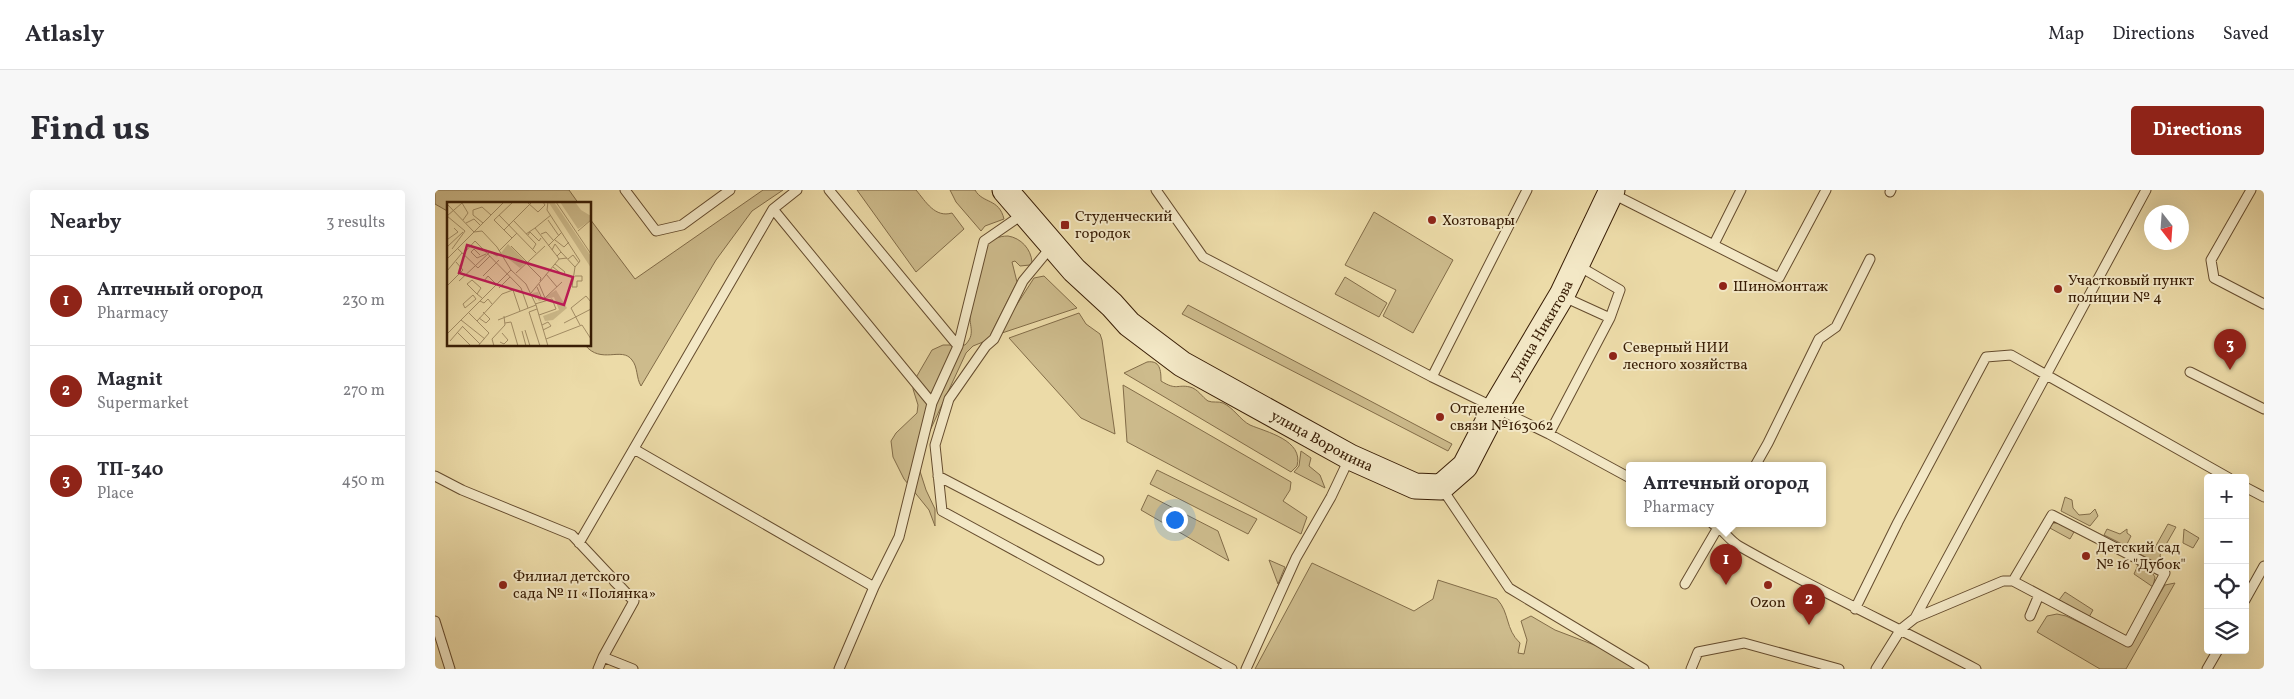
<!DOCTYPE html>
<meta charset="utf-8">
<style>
body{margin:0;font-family:Vollkorn,serif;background:#f7f7f7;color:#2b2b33}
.controls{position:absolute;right:15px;bottom:15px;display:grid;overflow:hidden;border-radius:5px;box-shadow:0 5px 20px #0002}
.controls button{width:45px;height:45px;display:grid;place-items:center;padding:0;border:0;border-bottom:1px solid #e1e1e2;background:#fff;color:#2b2b33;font:25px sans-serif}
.compass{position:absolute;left:1709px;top:15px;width:45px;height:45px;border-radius:50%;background:#fff;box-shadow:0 5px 20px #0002;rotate:163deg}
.you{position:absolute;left:739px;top:329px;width:18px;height:18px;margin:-12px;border:4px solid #fff;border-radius:50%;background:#1a73e8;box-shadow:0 0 0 8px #1a73e833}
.badge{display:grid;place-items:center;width:32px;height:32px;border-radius:50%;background:#8f2418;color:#fff;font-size:16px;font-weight:700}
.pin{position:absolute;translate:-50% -41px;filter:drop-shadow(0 1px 2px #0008)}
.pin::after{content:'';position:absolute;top:26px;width:18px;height:15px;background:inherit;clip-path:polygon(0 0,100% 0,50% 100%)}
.popup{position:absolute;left:1191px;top:272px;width:200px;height:65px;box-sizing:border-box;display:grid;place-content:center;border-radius:5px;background:#fff;filter:drop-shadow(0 1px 4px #0005);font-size:16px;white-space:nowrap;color:#7c7c81}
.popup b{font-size:19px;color:#2b2b33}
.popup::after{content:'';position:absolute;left:50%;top:100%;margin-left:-10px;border:10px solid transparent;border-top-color:#fff}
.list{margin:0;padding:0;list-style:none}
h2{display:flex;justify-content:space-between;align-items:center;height:65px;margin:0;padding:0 20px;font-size:21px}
h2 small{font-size:16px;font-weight:400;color:#7c7c81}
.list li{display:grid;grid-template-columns:32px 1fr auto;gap:15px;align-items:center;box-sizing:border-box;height:90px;padding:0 20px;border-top:1px solid #e1e1e2}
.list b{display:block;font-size:19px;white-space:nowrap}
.list p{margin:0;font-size:16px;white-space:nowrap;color:#7c7c81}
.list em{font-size:16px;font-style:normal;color:#7c7c81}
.icon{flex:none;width:28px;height:28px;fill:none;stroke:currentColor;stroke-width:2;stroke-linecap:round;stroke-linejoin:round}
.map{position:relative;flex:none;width:1829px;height:479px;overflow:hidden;border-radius:5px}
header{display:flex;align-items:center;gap:30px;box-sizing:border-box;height:70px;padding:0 25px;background:#fff;border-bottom:1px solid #e1e1e2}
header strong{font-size:24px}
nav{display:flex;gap:28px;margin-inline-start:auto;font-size:18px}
.intro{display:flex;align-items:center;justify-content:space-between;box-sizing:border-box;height:120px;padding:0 30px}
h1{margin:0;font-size:35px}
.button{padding:12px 22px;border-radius:5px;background:#8f2418;color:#fff;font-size:18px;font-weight:700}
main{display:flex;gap:30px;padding:0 30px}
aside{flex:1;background:#fff;border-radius:5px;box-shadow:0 5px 20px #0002}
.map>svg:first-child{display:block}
.green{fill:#cdbb8c;stroke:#826c48}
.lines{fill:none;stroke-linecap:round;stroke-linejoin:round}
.lane-casing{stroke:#654c2e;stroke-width:11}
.secondary-casing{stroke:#381d05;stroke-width:27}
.lane{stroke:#f3e8c6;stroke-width:9}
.secondary{stroke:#f3e8c6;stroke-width:25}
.poi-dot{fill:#8f2418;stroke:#f3e8c6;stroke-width:2}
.labels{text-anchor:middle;stroke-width:4;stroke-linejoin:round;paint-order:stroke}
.poi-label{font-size:15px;fill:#381d05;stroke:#f3e8c6;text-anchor:start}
.street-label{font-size:15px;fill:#381d05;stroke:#f3e8c6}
.inset-road{fill:none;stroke:#a48f67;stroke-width:1}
.view{fill:#c2185b;fill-opacity:0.15;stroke:#c2185b;stroke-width:2.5}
.inset-edge{fill:none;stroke:#381d05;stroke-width:2.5}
</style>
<header>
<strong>Atlasly</strong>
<nav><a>Map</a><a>Directions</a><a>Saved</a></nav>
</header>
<div class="intro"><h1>Find us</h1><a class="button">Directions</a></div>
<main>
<aside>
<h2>Nearby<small>3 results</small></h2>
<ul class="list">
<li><span class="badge">1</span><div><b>Аптечный огород</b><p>Pharmacy</p></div><em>230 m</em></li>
<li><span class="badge">2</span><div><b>Magnit</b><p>Supermarket</p></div><em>270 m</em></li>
<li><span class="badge">3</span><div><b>ТП-340</b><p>Place</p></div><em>450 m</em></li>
</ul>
</aside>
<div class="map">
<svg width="1829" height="479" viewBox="0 0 1829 479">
<rect width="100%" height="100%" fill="#ecdba8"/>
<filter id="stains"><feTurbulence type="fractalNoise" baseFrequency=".004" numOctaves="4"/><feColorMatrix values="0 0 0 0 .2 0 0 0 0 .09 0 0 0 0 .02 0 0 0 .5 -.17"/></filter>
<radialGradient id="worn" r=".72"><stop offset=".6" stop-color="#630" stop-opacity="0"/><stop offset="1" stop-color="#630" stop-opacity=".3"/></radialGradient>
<!-- green -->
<path class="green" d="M0 0H134L144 14H14V22L0 14Z
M328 0H348L317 21 281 70 206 196C201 188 203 177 197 170 187 156 166 175 150 155H155V29L200 89Z
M422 0H481C491 12 500 28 517 23L529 39 481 82Z
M515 0H540C548 14 564 8 569 29L550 36 546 41 521 12Z
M939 22 1018 70 978 143 948 126 961 100 910 75Z
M573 46C586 48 596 59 597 72L595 75 585 76 580 71 577 72 582 92 553 150 538 156 531 163 486 260 483 275 491 300 500 319V336L494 320 469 289 458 267 456 251 461 243 482 223 483 215 478 199 479 191 497 160 508 155H530C541 144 534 137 535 123 536 113 546 66 550 58 555 49 564 46 573 46Z
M609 86 642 118 567 143 568 136 599 88Z
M910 87 952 113 944 127 900 104Z
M753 115 1017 254 1013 261 747 124Z
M644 123 651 134 665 144 667 150 680 244 646 228 574 148Z
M712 172C725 170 726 180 726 191 742 201 742 194 755 197 763 199 767 207 773 211 778 213 783 211 788 213 799 218 805 230 815 235 831 242 869 250 862 276L856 282 689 183Z
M688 195 856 292 855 300 848 311 872 327 866 344 692 252Z
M866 261 876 268 874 276 885 285 890 298 859 282 864 276Z
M722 280 822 329 813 344 715 294Z
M713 305 783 341 794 371 706 320Z
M1630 307 1637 310 1638 318 1644 325 1655 324 1660 319 1663 326 1655 336 1626 321Z
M1618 333H1626L1639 342 1635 349 1613 337Z
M1733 334 1741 337 1725 365 1726 370 1723 374 1697 360 1698 354H1700L1718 361Z
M1672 339 1685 344 1692 339V343L1696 346 1691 356 1669 345Z
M1749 339 1764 348 1758 358 1748 353Z
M834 370 850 377 843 394Z
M877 373 979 421 998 409 1003 390 1062 409C1075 423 1070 439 1085 453L1083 463 1089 464 1092 450 1086 431 1096 426 1120 440 1183 464 1196 476 1203 479H820Z
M1703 375 1716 381 1720 387 1718 397 1699 384Z
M1740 393 1691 479H1665L1602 442 1612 426 1622 424 1631 426 1694 456 1730 395Z
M1630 402 1658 420 1654 427 1624 410Z"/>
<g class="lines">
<!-- lane casing -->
<g class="lane-casing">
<path id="lane" d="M190 0 221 41 247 35 295 0
M362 0 338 19 497 213
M394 0 523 156
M721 0 768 67 997 187 1114 244 1195 288
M1816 0 1776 70 1779 88 1829 114
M1455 2 1456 0
M1176 3 1344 88 1391 0
M1279 54 1306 0
M616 57 588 91 559 149 551 156 514 209 500 255 507 321 797 479
M1142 75 1185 100 1175 128
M1755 182 1829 219
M997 187 1092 0
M1114 244 1175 128 1129 107
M199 259 439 397
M1320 276 1333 253 1384 149 1401 137 1435 69
M0 286 27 300 137 345 199 411 179 391
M503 286 664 370
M1006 297 1074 398 1209 479
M1810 297 1829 307
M1278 334C1288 339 1294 350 1304 356 1381 400 1462 437 1541 479
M144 353 338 19
M1250 394 1285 334
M1810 410 1829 376
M1420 419 1463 332 1551 167 1576 165 1794 288
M1595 426 1604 405
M1480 428 1568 391H1578L1693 452 1730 383 1617 325 1578 391
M0 431 15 479
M168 467 199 411
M163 479 168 467 198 479
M404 479 439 397 464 347 497 213 523 156 549 51 588 24
M811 479 861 368 896 307 914 269
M1256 479 1263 462 1309 453 1404 479
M1441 479 1466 439 1480 428 1711 0
M1772 479 1783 460"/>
</g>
<!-- secondary casing -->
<g class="secondary-casing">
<g id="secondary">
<path id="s1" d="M570 0 639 80 677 115 694 134 747 174 915 267 980 296 1006 297 1030 276 1060 218 1127 105 1177 0"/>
</g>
</g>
<!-- lane -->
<use href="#lane" class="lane"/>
<!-- secondary -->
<use href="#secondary" class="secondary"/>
</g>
<!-- markers -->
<g class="poi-dot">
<circle cx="997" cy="30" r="5"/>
<rect x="625" y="30" width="10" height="10" rx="2.5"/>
<circle cx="1288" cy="96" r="5"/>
<circle cx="1623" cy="99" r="5"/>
<circle cx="1178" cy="166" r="5"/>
<circle cx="1005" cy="227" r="5"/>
<circle cx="1651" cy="366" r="5"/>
<circle cx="68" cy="395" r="5"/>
<circle cx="1333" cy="395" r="5"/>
</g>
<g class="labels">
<!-- poi labels -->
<g class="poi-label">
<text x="640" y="31">Студенческий<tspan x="640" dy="17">городок</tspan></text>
<text x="1007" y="35">Хозтовары</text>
<text x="1633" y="95">Участковый пункт<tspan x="1633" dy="17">полиции № 4</tspan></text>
<text x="1298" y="101">Шиномонтаж</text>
<text x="1188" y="162">Северный НИИ<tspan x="1188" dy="17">лесного хозяйства</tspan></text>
<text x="1015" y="223">Отделение<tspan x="1015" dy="17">связи №163062</tspan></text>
<text x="1661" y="362">Детский сад<tspan x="1661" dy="17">№ 16 "Дубок"</tspan></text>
<text x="78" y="391">Филиал детского<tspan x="78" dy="17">сада № 11 «Полянка»</tspan></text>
<text x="1333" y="417" text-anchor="middle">Ozon</text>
</g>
<!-- street labels -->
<g class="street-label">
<text dy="5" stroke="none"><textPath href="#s1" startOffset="726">улица Никитова</textPath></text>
<text dy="5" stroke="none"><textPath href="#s1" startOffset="409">улица Воронина</textPath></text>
</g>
</g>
<!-- overview -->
<g transform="translate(12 12)">
<rect width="144" height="144" fill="#ecdba8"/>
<path d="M107 0 144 54V66L102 1ZM113 0H128L134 8 144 14V18L131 27ZM61 42 79 60 73 66 54 51ZM109 88 120 106 106 118 98 119 96 114 112 108 107 95 92 99 88 93 90 100 85 91 91 90 94 98Z" fill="#cdbb8c"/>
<path class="inset-road" d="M80 0 91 10 98 3 96 0M101 0 100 8 133 59 128 65 114 50 110 54 112 57M109 0 144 52M0 2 27 30 35 29 50 45 64 68 79 82 89 103 101 144M52 13 89 51M66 18 89 42 86 47M101 18 112 34M19 21 27 17 33 23M36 21 26 13V8L35 5 44 13M88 26 104 13M57 28 85 0M131 29 144 18M79 32 88 26 110 54M94 32 99 30 107 39M81 33 83 30 92 39 94 36M65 36 47 18 66 0M1 37 11 30 7 26M108 38 117 45 122 40M64 44 80 60M101 44 115 30M0 45 16 30M10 46 31 66 43 54M5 47 18 29 0 14 15 1 21 11 16 18M105 48 108 42 114 50M52 49 70 31M16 52 28 39 74 86 81 106M33 53 27 47 24 50 30 56 39 52M0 57 57 0M121 57 126 53 132 61M79 61 94 76 93 79M106 65 116 73 118 70 108 62M128 65 125 85H130V79H135V74H128M0 69 15 51M69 71 98 44M99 72 110 85M36 74 52 58M12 79 43 50 50 54 53 52M37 79 41 74 49 82M0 84 16 68 9 60M90 85 95 97 98 96 92 82M52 86 63 75M84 91 112 57 120 56M30 92 34 86 25 78 20 82 30 92 35 96M26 93 29 97 18 106 16 102ZM98 96 115 80M33 99 37 101 41 97 45 102M88 102 105 97 109 107 92 113M90 107 82 110 93 144M21 110 42 131 31 144M32 116 39 121 43 117 36 110M14 118 38 137M51 118 89 103M30 119 55 92 66 88 73 109M58 121 64 120 71 144M117 121 144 107M95 123 101 120 104 124 96 128M133 123 124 106 139 94 144 100M15 124 33 142M78 128 83 144M75 129 79 144M10 130 24 144M0 132 64 68M99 137 135 123 144 137M3 139 16 124M53 140 57 142 61 138 55 131M47 144 45 137 58 123 57 114"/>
<path class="view" d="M20 43 126 75 117 103 12 71Z"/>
<rect width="144" height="144" class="inset-edge"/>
</g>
<rect width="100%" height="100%" filter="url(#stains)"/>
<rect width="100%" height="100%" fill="url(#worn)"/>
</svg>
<div class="controls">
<button>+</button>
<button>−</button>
<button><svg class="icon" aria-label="locate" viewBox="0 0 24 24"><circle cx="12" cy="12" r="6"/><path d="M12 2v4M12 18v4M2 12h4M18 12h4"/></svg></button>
<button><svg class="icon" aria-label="layers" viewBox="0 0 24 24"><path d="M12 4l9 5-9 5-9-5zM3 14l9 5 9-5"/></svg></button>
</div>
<svg class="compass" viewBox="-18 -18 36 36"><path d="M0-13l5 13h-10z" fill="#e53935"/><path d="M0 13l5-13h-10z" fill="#7c7c81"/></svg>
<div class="you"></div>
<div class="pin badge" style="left:1291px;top:395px">1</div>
<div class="popup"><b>Аптечный огород</b>Pharmacy</div>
<div class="pin badge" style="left:1374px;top:435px">2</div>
<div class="pin badge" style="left:1795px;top:180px">3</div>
</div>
</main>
